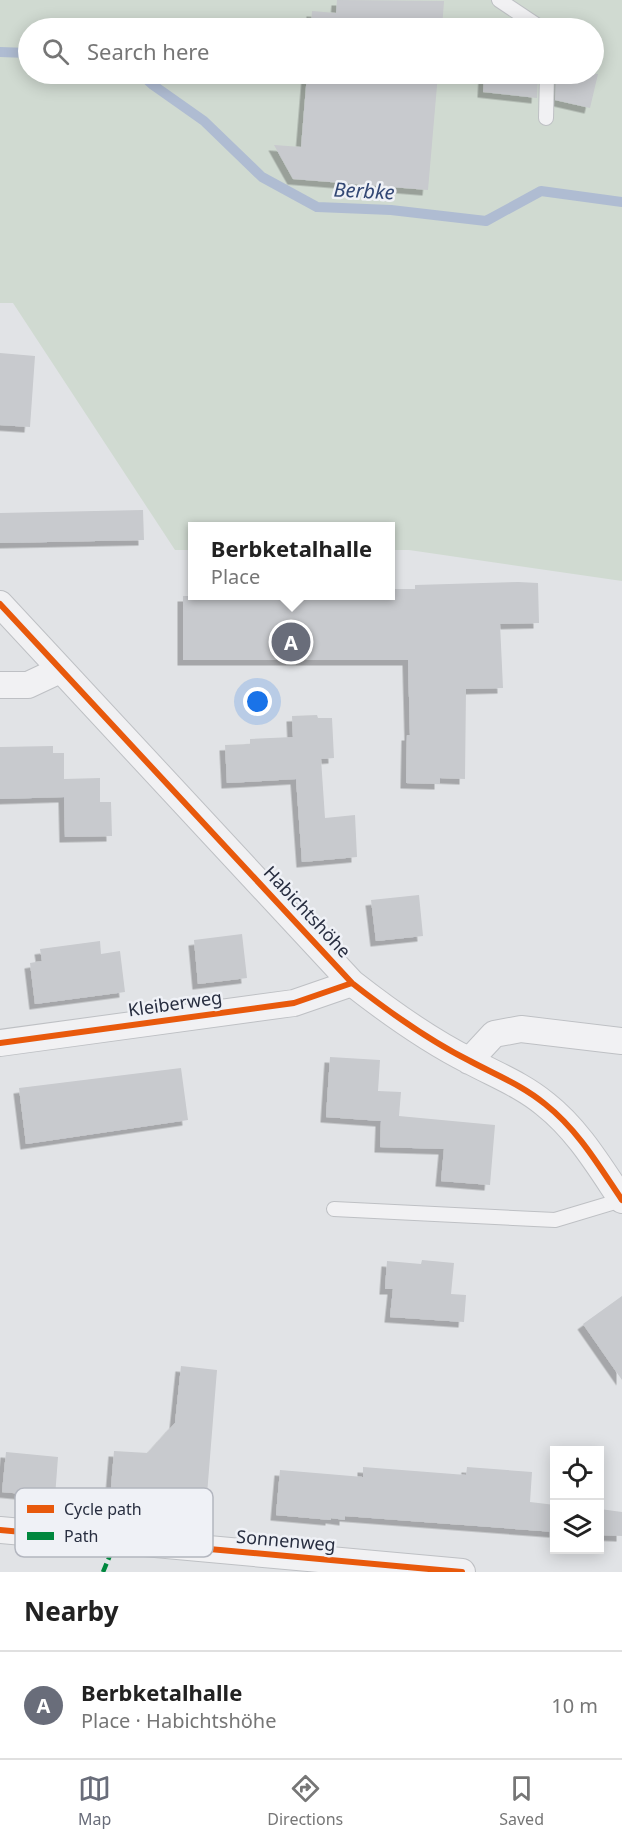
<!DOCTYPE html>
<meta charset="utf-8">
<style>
body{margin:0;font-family:"Noto Sans",sans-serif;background:#f2f2f2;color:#222}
.controls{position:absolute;right:18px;bottom:18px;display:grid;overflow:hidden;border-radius:0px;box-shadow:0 3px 15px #0003}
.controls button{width:54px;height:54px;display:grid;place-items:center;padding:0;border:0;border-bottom:2px solid #e0e0e0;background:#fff;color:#222;font:30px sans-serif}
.you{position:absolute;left:258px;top:702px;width:21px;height:21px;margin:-15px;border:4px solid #fff;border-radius:50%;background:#1a73e8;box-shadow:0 0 0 9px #1a73e833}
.badge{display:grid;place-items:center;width:39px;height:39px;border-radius:50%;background:#696d7a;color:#fff;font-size:20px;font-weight:700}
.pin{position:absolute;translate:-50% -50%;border:3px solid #fff;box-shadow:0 2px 6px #0006}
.popup{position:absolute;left:188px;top:522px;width:207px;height:78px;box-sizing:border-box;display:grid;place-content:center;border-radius:0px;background:#fff;filter:drop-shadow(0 2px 4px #0005);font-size:20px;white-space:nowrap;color:#767676}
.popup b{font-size:22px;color:#222}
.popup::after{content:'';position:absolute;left:50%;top:100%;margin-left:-12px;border:12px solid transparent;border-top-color:#fff}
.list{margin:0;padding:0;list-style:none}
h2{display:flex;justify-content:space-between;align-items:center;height:78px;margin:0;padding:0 24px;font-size:26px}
h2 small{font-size:20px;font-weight:400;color:#767676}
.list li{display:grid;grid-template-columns:39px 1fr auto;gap:18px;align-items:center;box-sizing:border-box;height:108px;padding:0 24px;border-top:2px solid #e0e0e0}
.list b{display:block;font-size:22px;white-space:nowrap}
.list p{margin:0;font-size:20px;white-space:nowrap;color:#767676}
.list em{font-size:20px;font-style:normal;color:#767676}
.icon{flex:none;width:33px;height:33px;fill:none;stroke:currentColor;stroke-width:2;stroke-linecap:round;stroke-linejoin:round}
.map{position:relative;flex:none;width:622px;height:1572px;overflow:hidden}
.search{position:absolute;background:#fff;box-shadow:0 3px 15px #0003;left:18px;right:18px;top:18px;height:66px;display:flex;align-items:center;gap:15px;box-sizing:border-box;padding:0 21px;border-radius:33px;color:#767676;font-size:22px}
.sheet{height:186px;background:#fff}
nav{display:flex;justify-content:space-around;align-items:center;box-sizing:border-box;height:84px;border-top:2px solid #e0e0e0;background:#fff;font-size:16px;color:#767676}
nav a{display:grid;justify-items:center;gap:3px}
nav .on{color:#696d7a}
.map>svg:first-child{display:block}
.green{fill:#d0dad1;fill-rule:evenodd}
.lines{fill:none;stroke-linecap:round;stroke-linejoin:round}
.stream{stroke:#afbcd2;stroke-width:10}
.building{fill:#c8cace;filter:url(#shadow)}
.lane-casing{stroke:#bec0c4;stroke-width:16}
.street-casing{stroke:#bec0c4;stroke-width:28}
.lane{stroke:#f1f1f3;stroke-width:14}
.street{stroke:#f1f1f3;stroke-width:26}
.quiet{stroke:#00873e;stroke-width:4.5;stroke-dasharray:9 4.5;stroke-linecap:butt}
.cycleway-casing{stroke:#eff1f6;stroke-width:10}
.cycleway{stroke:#e8590c;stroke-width:6}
.labels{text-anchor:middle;stroke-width:5;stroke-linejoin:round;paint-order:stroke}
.street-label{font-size:18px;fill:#282e40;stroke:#eff1f6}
.water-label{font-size:20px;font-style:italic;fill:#324774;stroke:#eff1f6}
.key{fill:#eff1f6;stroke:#b3b6bf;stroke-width:1.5}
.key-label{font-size:16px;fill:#282e40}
</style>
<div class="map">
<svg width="622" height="1572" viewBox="0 0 622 1572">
<defs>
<filter id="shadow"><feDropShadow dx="-5.5" dy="5.5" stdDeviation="0" flood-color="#0004"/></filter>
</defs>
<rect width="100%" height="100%" fill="#e1e3e6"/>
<!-- green -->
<path class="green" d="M0 0H622V581L409 550H390V526H192V550H175L13 303H0ZM28 28H594V74H28Z"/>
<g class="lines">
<!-- stream -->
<path class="stream" d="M0 52 28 53
M141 74 153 85 204 121 262 177 317 207 391 210 486 221 541 191 622 202"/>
</g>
<!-- building -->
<path class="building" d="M337 0 444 1 442 28H311L312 11 336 13Z
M307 74H438L428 190 293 179 274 145 301 147Z
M484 74H538L537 98 483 92Z
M556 74H598L590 108 555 100Z
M0 353 35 356 30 427 0 425Z
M143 510 144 540 0 543V513Z
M518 582 538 583 539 623 500 624 503 688 466 689 465 779 440 778V784L406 783 407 735H410L408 660H183V596H390V589H415V585Z
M317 715 318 718H332L334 758 321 759 325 818 355 815 357 857 302 862 296 779 227 783 225 745 250 744V739L293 737 292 716Z
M53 746V753H64V779L100 778V802H111L112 836 65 837 64 797 0 799V747Z
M419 895 423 936 376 941 371 900Z
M242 934 247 978 198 984 194 940Z
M100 941 101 954 120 951 125 992 35 1004 30 963 42 961 40 949Z
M330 1057 380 1060 378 1091 401 1092 399 1116 495 1125 490 1185 441 1181 444 1149 380 1147 381 1121 326 1117Z
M181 1068 188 1120 26 1144 19 1088Z
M422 1260 454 1263 451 1294 466 1295 464 1322 390 1317 393 1289H385L387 1261 421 1264Z
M622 1296V1380L583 1324Z
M181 1366 217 1370 206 1507 110 1500 114 1451 148 1453 175 1423Z
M6 1452 58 1457 55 1497 2 1492Z
M363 1467 466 1475 467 1467 532 1472 530 1502 555 1505V1532L345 1516V1520L331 1518V1520L276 1515 280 1470 363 1477Z
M600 1509 622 1512V1536L600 1535Z"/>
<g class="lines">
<!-- lane casing -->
<g class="lane-casing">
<path id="lane" d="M499 0 541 28
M546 118 547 74
M334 1209 555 1220 622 1200"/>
</g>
<!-- street casing -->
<g class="street-casing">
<path id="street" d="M0 604 352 983C389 1012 428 1040 470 1061 496 1075 522 1085 545 1104 578 1130 599 1166 622 1200
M0 685H28L60 670
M0 1043 294 1003 352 983
M469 1061 494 1034 521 1029 622 1041
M0 1530 462 1572"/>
</g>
<!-- lane -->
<use href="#lane" class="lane"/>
<!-- street -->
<use href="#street" class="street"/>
<!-- quiet -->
<path class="quiet" d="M103 1572 116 1541"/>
<!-- cycleway casing -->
<g class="cycleway-casing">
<path id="cycleway" d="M0 604 352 983C389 1012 428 1040 470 1061 496 1075 522 1085 545 1104 578 1130 599 1166 622 1200
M0 1043 294 1003 352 983
M0 1530 462 1572"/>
</g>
<!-- cycleway -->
<use href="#cycleway" class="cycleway"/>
</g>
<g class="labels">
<!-- street labels -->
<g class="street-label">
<text transform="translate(307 912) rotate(47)" y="6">Habichtshöhe</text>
<text transform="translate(175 1004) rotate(-8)" y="6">Kleiberweg</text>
<text transform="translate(286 1541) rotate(5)" y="6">Sonnenweg</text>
</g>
<!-- water labels -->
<g class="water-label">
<text transform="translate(364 191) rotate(3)" y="7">Berbke</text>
</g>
</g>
<!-- legend -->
<rect x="15" y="1488" width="198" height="69" rx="9" class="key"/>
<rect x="27" y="1505" width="27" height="8" fill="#e8590c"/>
<rect x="27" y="1532" width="27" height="8" fill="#00873e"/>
<g class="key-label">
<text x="64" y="1515">Cycle path</text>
<text x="64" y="1542">Path</text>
</g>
</svg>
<div class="controls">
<button><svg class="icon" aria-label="locate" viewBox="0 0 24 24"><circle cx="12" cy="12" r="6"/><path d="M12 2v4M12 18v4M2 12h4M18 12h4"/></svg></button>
<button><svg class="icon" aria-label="layers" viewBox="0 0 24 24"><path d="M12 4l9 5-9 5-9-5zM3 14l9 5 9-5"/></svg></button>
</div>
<div class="you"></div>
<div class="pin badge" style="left:291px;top:642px">A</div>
<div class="popup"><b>Berbketalhalle</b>Place</div>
<div class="search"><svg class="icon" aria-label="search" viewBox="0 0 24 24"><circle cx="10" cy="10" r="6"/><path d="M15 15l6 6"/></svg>Search here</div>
</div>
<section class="sheet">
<h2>Nearby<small></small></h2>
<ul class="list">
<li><span class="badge">A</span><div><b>Berbketalhalle</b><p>Place · Habichtshöhe</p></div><em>10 m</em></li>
</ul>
</section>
<nav>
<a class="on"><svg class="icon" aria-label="map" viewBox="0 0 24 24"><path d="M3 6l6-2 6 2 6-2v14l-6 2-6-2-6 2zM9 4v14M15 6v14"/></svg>Map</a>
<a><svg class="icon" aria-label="directions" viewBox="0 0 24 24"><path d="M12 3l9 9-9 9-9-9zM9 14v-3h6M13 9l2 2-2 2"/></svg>Directions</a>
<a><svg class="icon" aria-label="saved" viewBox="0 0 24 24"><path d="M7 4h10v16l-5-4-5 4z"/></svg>Saved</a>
</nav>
